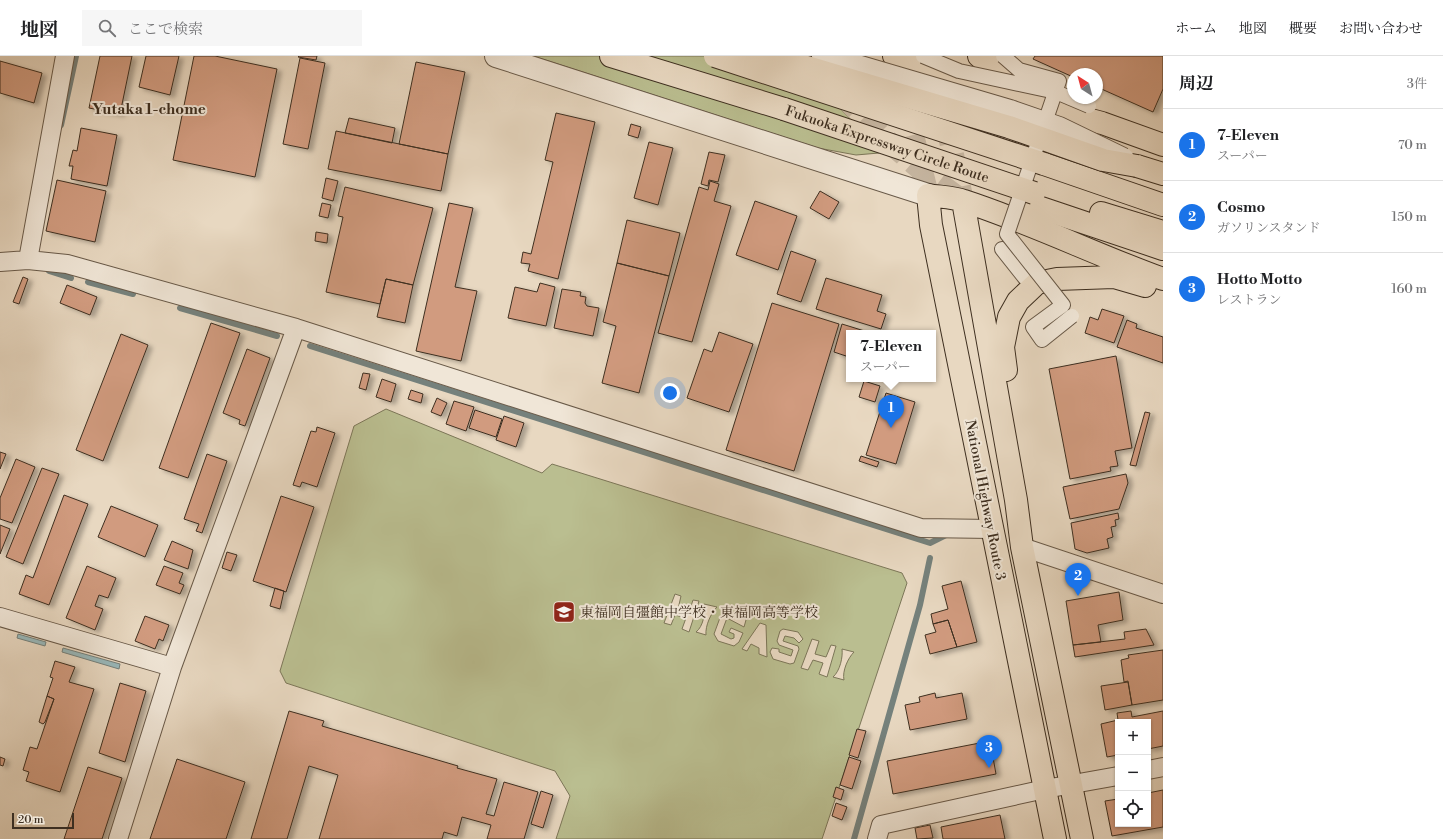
<!DOCTYPE html>
<html lang="ja">
<meta charset="utf-8">
<style>
body{margin:0;font-family:"Libre Bodoni","Noto Serif JP",serif;background:#f6f6f6;color:#202124}
.controls{position:absolute;right:12px;bottom:12px;display:grid;overflow:hidden;border-radius:0px;box-shadow:0 1px 3px #0004}
.controls button{width:36px;height:36px;display:grid;place-items:center;padding:0;border:0;border-bottom:1px solid #e0e0e0;background:#fff;color:#202124;font:20px sans-serif}
.compass{position:absolute;left:1067px;top:12px;width:36px;height:36px;border-radius:50%;background:#fff;box-shadow:0 1px 3px #0004;rotate:324deg}
.scale{position:absolute;left:12px;bottom:10px;width:62px;box-sizing:border-box;padding-left:4px;border:2px solid #3e2f20;border-top:0;font-size:11px;line-height:14px;white-space:nowrap;color:#3e2f20;-webkit-text-stroke:3px #f0e6d7;paint-order:stroke}
.you{position:absolute;left:670px;top:337px;width:14px;height:14px;margin:-10px;border:3px solid #fff;border-radius:50%;background:#1a73e8;box-shadow:0 0 0 6px #1a73e833}
.badge{display:grid;place-items:center;width:26px;height:26px;border-radius:50%;background:#1a73e8;color:#fff;font-size:13px;font-weight:700}
.pin{position:absolute;translate:-50% -33px;filter:drop-shadow(0 1px 2px #0008)}
.pin::after{content:'';position:absolute;top:21px;width:14px;height:12px;background:inherit;clip-path:polygon(0 0,100% 0,50% 100%)}
.popup{position:absolute;left:846px;top:274px;width:90px;height:52px;box-sizing:border-box;display:grid;place-content:center;border-radius:0px;background:#fff;filter:drop-shadow(0 1px 3px #0005);font-size:13px;white-space:nowrap;color:#757577}
.popup b{font-size:15px;color:#202124}
.popup::after{content:'';position:absolute;left:50%;top:100%;margin-left:-8px;border:8px solid transparent;border-top-color:#fff}
.list{margin:0;padding:0;list-style:none}
h2{display:flex;justify-content:space-between;align-items:center;height:52px;margin:0;padding:0 16px;font-size:17px}
h2 small{font-size:13px;font-weight:400;color:#757577}
.list li{display:grid;grid-template-columns:26px 1fr auto;gap:12px;align-items:center;box-sizing:border-box;height:72px;padding:0 16px;border-top:1px solid #e0e0e0}
.list b{display:block;font-size:15px;white-space:nowrap}
.list p{margin:0;font-size:13px;white-space:nowrap;color:#757577}
.list em{font-size:13px;font-style:normal;color:#757577}
.icon{flex:none;width:22px;height:22px;fill:none;stroke:currentColor;stroke-width:2;stroke-linecap:round;stroke-linejoin:round}
.map{position:relative;flex:none;width:1163px;height:783px;overflow:hidden}
header{display:flex;align-items:center;gap:24px;box-sizing:border-box;height:56px;padding:0 20px;background:#fff;border-bottom:1px solid #e0e0e0}
header strong{font-size:19px}
nav{display:flex;gap:22px;margin-inline-start:auto;font-size:14px}
.search{width:280px;height:36px;background:#f6f6f6;display:flex;align-items:center;gap:10px;box-sizing:border-box;padding:0 14px;border-radius:0px;color:#757577;font-size:15px}
main{display:flex}
aside{flex:1;background:#fff}
.map>svg:first-child{display:block}
.green{fill:#babe90;stroke:#7c7658;fill-rule:evenodd}
.water{fill:#99b8ba;stroke:#75817c}
.lines{fill:none;stroke-linecap:round;stroke-linejoin:round}
.stream{stroke:#75817c;stroke-width:6}
.building{fill:#d19b7f;stroke:#3e2f20;filter:url(#shadow)}
.tertiary-tunnel{stroke:#c6b6a1;stroke-width:22;stroke-dasharray:22 11;stroke-linecap:butt}
.trunk-tunnel{stroke:#c6b6a1;stroke-width:22;stroke-dasharray:22 11;stroke-linecap:butt}
.pedestrian-casing{stroke:#685948;stroke-width:16}
.minor-casing{stroke:#685948;stroke-width:20}
.tertiary-casing{stroke:#685948;stroke-width:24}
.trunk-casing{stroke:#3e2f20;stroke-width:24}
.motorway-casing{stroke:#3e2f20;stroke-width:24}
.pedestrian{stroke:#f0e6d7;stroke-width:14}
.minor{stroke:#f0e6d7;stroke-width:18}
.tertiary{stroke:#f0e6d7;stroke-width:22}
.trunk{stroke:#e8d8c1;stroke-width:22}
.motorway{stroke:#e8d8c1;stroke-width:22}
.pedestrian-bridge-casing{stroke:#685948;stroke-width:16;stroke-linecap:butt}
.tertiary-bridge-casing{stroke:#685948;stroke-width:24;stroke-linecap:butt}
.motorway-bridge-casing{stroke:#3e2f20;stroke-width:24;stroke-linecap:butt}
.pedestrian-bridge{stroke:#f0e6d7;stroke-width:14}
.tertiary-bridge{stroke:#f0e6d7;stroke-width:22}
.motorway-bridge{stroke:#e8d8c1;stroke-width:22}
.labels{text-anchor:middle;stroke-width:4;stroke-linejoin:round;paint-order:stroke}
.street-label{font-size:14px;fill:#3e2f20;stroke:#f0e6d7}
.poi-label{font-size:14px;fill:#3e2f20;stroke:#f0e6d7;text-anchor:start}
.neighbourhood-label{font-size:15px;font-weight:bold;fill:#3e2f20;stroke:#f0e6d7}
</style>
<header>
<strong>地図</strong>
<div class="search"><svg class="icon" aria-label="search" viewBox="0 0 24 24"><circle cx="10" cy="10" r="6"/><path d="M15 15l6 6"/></svg>ここで検索</div>
<nav><a>ホーム</a><a>地図</a><a>概要</a><a>お問い合わせ</a></nav>
</header>
<main>
<div class="map">
<svg width="1163" height="783" viewBox="0 0 1163 783">
<defs>
<filter id="shadow"><feDropShadow dx="4.5" dy="2.5" stdDeviation="2" flood-color="#0004"/></filter>
</defs>
<rect width="100%" height="100%" fill="#e8d8c1"/>
<filter id="stains"><feTurbulence type="fractalNoise" baseFrequency=".005" numOctaves="4"/><feColorMatrix values="0 0 0 0 .2 0 0 0 0 .09 0 0 0 0 .02 0 0 0 .5 -.17"/></filter>
<radialGradient id="worn" r=".72"><stop offset=".6" stop-color="#630" stop-opacity="0"/><stop offset="1" stop-color="#630" stop-opacity=".3"/></radialGradient>
<!-- green -->
<path class="green" d="M533 0H788L878 91 879 97 856 99 818 92Z
M386 353 542 417 552 408 902 517 907 527 822 783H556L570 740 555 715 286 627 280 615 354 370ZM675 538 681 540 678 553 689 556 693 544 699 545 689 576 682 573 686 562 675 559 671 569 664 567ZM704 548 717 551C711 557 705 570 706 579L696 576C703 571 706 556 704 548ZM727 554 743 560 746 564 744 571 727 562 721 578 731 583 734 582V578L729 576 731 572 743 577 739 586 734 590 718 585 714 578 721 559ZM760 567 766 569 767 601 759 598V592L751 588 747 595 742 593ZM783 573 798 576 803 583 799 587 794 582 785 580 783 585 798 590 799 593 794 607 790 608 773 603 770 596 772 592 779 593V596L791 600 793 594 779 589 777 585 780 575ZM812 583 819 585 815 598 826 601 831 589 836 590 827 621 819 618 823 607 813 604 808 614 801 612ZM842 593 854 596C848 602 842 615 844 624L833 621C840 615 843 601 842 593Z"/>
<!-- water -->
<path class="water" d="M18 578 46 586 45 590 17 582Z
M63 592 120 608 119 613 62 596Z"/>
<g class="lines">
<!-- stream -->
<path class="stream" d="M61 69 76 0
M49 215 71 222
M88 226 133 238
M180 252 277 280
M310 290 930 487 948 478
M854 783 920 549 930 502"/>
</g>
<!-- building -->
<path class="building" d="M100 0H132L120 58 89 52Z
M146 0H179L170 39 139 31Z
M194 0H215L277 13 255 121 173 104Z
M299 0H317L316 4 298 1Z
M1035 0H1163V33L1153 56 1097 31V18H1073V21L1033 3Z
M300 2 325 7 308 93 283 88Z
M0 5 42 17 34 47 0 37Z
M416 6 465 16 448 98 399 88Z
M556 57 595 66 558 223 528 215 530 208 521 207 523 196 531 198 553 106 545 104Z
M349 62 395 72 392 87 345 77Z
M631 68 641 71 638 82 628 79Z
M81 72 117 79 107 130 71 123 73 110H69L73 94 77 95Z
M336 75 448 98 441 135 328 113Z
M649 86 673 92 658 149 634 142Z
M709 96 725 99 718 126 709 124 708 130 701 128Z
M326 122 338 125 333 145 322 142Z
M57 124 106 135 95 186 46 175Z
M710 125 719 128 714 145 731 150 692 286 658 277 699 131 708 134Z
M345 131 433 152 413 229 386 223 380 248 326 236 343 161 338 160Z
M820 135 839 146 829 163 810 152Z
M755 145 797 160 778 214 736 199Z
M322 147 331 149 328 162 319 160Z
M449 147 473 152 455 231 477 235 461 305 416 295Z
M627 164 680 177 669 220 617 207Z
M316 176 328 178 327 187 315 185Z
M791 195 816 204 801 246 777 238Z
M617 207 669 220 639 337 602 327 616 270 603 266Z
M23 221 28 223 19 248 13 246Z
M826 222 882 239 877 255 886 258 881 273 816 253Z
M386 223 413 229 405 267 377 261Z
M540 227 555 231 546 270 508 262 515 231 537 236Z
M67 229 97 241 90 259 60 247Z
M562 233 581 236 580 240 586 241 585 247 587 250 599 252 593 280 554 272Z
M772 247 839 268 794 415 726 394Z
M1102 253 1124 260 1114 287 1085 277 1090 261 1098 264Z
M1127 264 1137 268 1136 272 1163 281V307L1117 291Z
M211 267 240 277 188 422 159 412Z
M842 268 871 277H849V301L834 296Z
M719 276 753 288 729 356 687 342 704 293 712 296Z
M121 278 148 289 103 405 76 394Z
M247 293 270 302 245 370 239 368 240 364 223 357Z
M1116 300 1132 392 1115 395 1118 410 1110 411 1111 415 1070 423 1049 313Z
M363 317 370 318 366 334 359 332Z
M382 323 396 328 391 346 376 341Z
M864 325 880 330 875 346 859 341Z
M411 334 423 338 421 347 408 343Z
M886 337 915 346 896 408 866 399Z
M437 342 447 347 441 360 431 356Z
M454 345 474 351 466 375 446 368Z
M475 354 502 363 496 381 469 372Z
M1145 356 1150 357 1136 410 1130 409Z
M504 360 524 367 516 391 496 384Z
M317 371 335 377 317 431 302 426 300 431 293 429 311 375 316 376Z
M0 396 6 398 0 413Z
M207 398 227 405 202 477 196 475 199 468 184 463Z
M861 400 879 406 877 411 859 405Z
M16 403 35 411 12 467 0 463V442Z
M42 412 59 418 23 508 6 501Z
M1126 418 1128 427 1119 453 1070 463 1063 431Z
M64 439 88 448 49 549 19 538 26 519 33 522Z
M281 440 314 451 286 536 253 525Z
M111 450 158 469 145 501 98 481Z
M1118 457 1119 463 1115 464 1116 470 1111 471 1113 481 1107 483 1109 492 1087 497 1075 493 1071 467Z
M0 469 10 473 0 498Z
M172 485 193 494 188 513 164 504Z
M227 496 237 499 231 515 222 512Z
M87 510 116 522 108 542 99 539 95 550 103 553 95 574 66 562Z
M164 510 183 517 179 527 184 529 180 538 156 529Z
M961 525 977 586 957 591 948 564 933 568 931 558 948 553 942 530Z
M275 532 284 535 280 553 270 550Z
M1119 536 1123 564 1098 569 1101 586 1073 589 1066 545Z
M145 560 169 569 163 585 159 583 155 593 135 585Z
M948 564 957 591 930 598 925 579 936 576 933 568Z
M1146 573 1154 589 1075 601 1073 589 1125 583 1124 576Z
M1163 594V644L1132 649 1128 625 1124 626 1121 604 1129 602 1128 599Z
M55 605 75 611 69 626 94 633 60 736 26 725 29 716 23 714 30 691 37 693 54 643 47 640 53 622 50 621Z
M1128 626 1132 649 1105 654 1101 630Z
M120 627 146 635 125 706 99 697Z
M935 637 936 642 962 637 967 663 910 674 905 649 920 646 919 641Z
M47 640 54 643 45 666 43 668 39 666Z
M289 655 324 665 322 670 458 710 457 712 497 723 486 758 494 760 504 726 538 736 524 783H487L491 769 462 761 457 780 444 776 442 783H319L338 719 309 710 287 783H251Z
M1131 655 1132 661 1163 655V690L1148 693V666H1118V699L1107 701 1101 668 1118 664 1117 657Z
M857 673 866 675 858 702 849 699Z
M990 685 996 718 893 738 887 705Z
M0 701 5 703 3 710 0 709Z
M849 701 861 705 852 733 840 729Z
M177 703 245 726 226 783H150Z
M88 711 122 722 102 783H64Z
M836 731 844 734 841 744 833 741Z
M1163 734V771L1112 780 1105 745 1118 743V768H1148V737Z
M541 735 553 739 543 772 531 768Z
M836 747 847 751 842 764 832 760Z
M1000 759 1005 783H943L941 771Z
M930 769 933 782 917 783 915 772Z"/>
<g class="lines">
<!-- tertiary-tunnel -->
<path class="tertiary-tunnel" d="M841 38 884 82 920 113 963 145"/>
<!-- trunk-tunnel -->
<path class="trunk-tunnel" d="M939 34 963 145
M905 47 928 139"/>
<!-- pedestrian casing -->
<g class="pedestrian-casing">
<path id="pedestrian" d="M1002 193 1025 222 1036 215"/>
</g>
<!-- minor casing -->
<g class="minor-casing">
<path id="minor" d="M28 204 65 0
M0 206 28 204 67 208 296 272 921 472 992 473
M1022 491 1163 538
M0 561 172 611
M1148 714 1163 711
M118 783 172 611 296 272
M877 783 881 769 1045 733 1118 720"/>
</g>
<!-- tertiary casing -->
<g class="tertiary-casing">
<path id="tertiary" d="M496 0 928 139"/>
</g>
<!-- trunk casing -->
<g class="trunk-casing">
<path id="trunk" d="M894 0 935 17 1019 45 1102 67 1163 89
M979 0 1021 35
M963 145 1016 444 1022 491 1082 783
M1006 314 1003 291 1009 261 1018 245 1037 227 1057 223 1114 221 1145 230
M1055 783 931 169 928 139C940 141 953 141 964 145 1032 167 1096 199 1163 223"/>
</g>
<!-- motorway casing -->
<g class="motorway-casing">
<path id="motorway" d="M611 0 784 53
M1044 108 1163 149
M1137 110 1163 118
M1029 148 1163 193
M1101 157 1163 176"/>
</g>
<!-- pedestrian -->
<use href="#pedestrian" class="pedestrian"/>
<!-- minor -->
<use href="#minor" class="minor"/>
<!-- tertiary -->
<use href="#tertiary" class="tertiary"/>
<!-- trunk -->
<use href="#trunk" class="trunk"/>
<!-- motorway -->
<use href="#motorway" class="motorway"/>
<!-- pedestrian-bridge casing -->
<g class="pedestrian-bridge-casing">
<path id="pedestrian-bridge" d="M923 0 959 15 1056 36 1089 50
M1003 0 1019 14 1059 25 1007 178 1063 249 1033 271 1042 284 1072 260"/>
</g>
<!-- tertiary-bridge casing -->
<g class="tertiary-bridge-casing">
<path id="tertiary-bridge" d="M823 0 1010 55 1059 72 1123 103"/>
</g>
<!-- motorway-bridge casing -->
<g class="motorway-bridge-casing">
<g id="motorway-bridge">
<path d="M715 0 1044 108"/>
<path d="M751 0 807 11 1009 71 1103 104 1137 110"/>
<path id="s1" d="M784 53 1034 137"/>
</g>
</g>
<!-- pedestrian-bridge -->
<use href="#pedestrian-bridge" class="pedestrian-bridge"/>
<!-- tertiary-bridge -->
<use href="#tertiary-bridge" class="tertiary-bridge"/>
<!-- motorway-bridge -->
<use href="#motorway-bridge" class="motorway-bridge"/>
</g>
<!-- icons -->
<defs>
<g id="school-square" transform="scale(1.15)"><rect x="-9" y="-9" width="18" height="18" rx="4" fill="#8f2418" stroke="#f0e6d7"/><path d="M0-5L7-2L0 1L-7-2ZM-4 1L0 2.5L4 1V4Q0 6-4 4Z" fill="#fff"/></g>
</defs>
<g fill-rule="evenodd">
<use href="#school-square" x="564" y="556"/>
</g>
<g class="labels">
<!-- street labels -->
<g class="street-label">
<text dy="5" stroke="none"><textPath href="#s1" startOffset="109">Fukuoka Expressway Circle Route</textPath></text>
<text transform="translate(986 444) rotate(79)" y="5">National Highway Route 3</text>
</g>
<!-- poi labels -->
<g class="poi-label">
<text x="580" y="561">東福岡自彊館中学校・東福岡高等学校</text>
</g>
<!-- neighbourhood labels -->
<g class="neighbourhood-label">
<text x="149" y="58">Yutaka 1-chome</text>
</g>
</g>
<rect width="100%" height="100%" filter="url(#stains)"/>
<rect width="100%" height="100%" fill="url(#worn)"/>
</svg>
<div class="controls">
<button>+</button>
<button>−</button>
<button><svg class="icon" aria-label="locate" viewBox="0 0 24 24"><circle cx="12" cy="12" r="6"/><path d="M12 2v4M12 18v4M2 12h4M18 12h4"/></svg></button>
</div>
<svg class="compass" viewBox="-18 -18 36 36"><path d="M0-13l5 13h-10z" fill="#e53935"/><path d="M0 13l5-13h-10z" fill="#757577"/></svg>
<div class="scale">20 m</div>
<div class="you"></div>
<div class="pin badge" style="left:891px;top:372px">1</div>
<div class="popup"><b>7-Eleven</b>スーパー</div>
<div class="pin badge" style="left:1078px;top:540px">2</div>
<div class="pin badge" style="left:989px;top:712px">3</div>
</div>
<aside>
<h2>周辺<small>3件</small></h2>
<ul class="list">
<li><span class="badge">1</span><div><b>7-Eleven</b><p>スーパー</p></div><em>70 m</em></li>
<li><span class="badge">2</span><div><b>Cosmo</b><p>ガソリンスタンド</p></div><em>150 m</em></li>
<li><span class="badge">3</span><div><b>Hotto Motto</b><p>レストラン</p></div><em>160 m</em></li>
</ul>
</aside>
</main>
